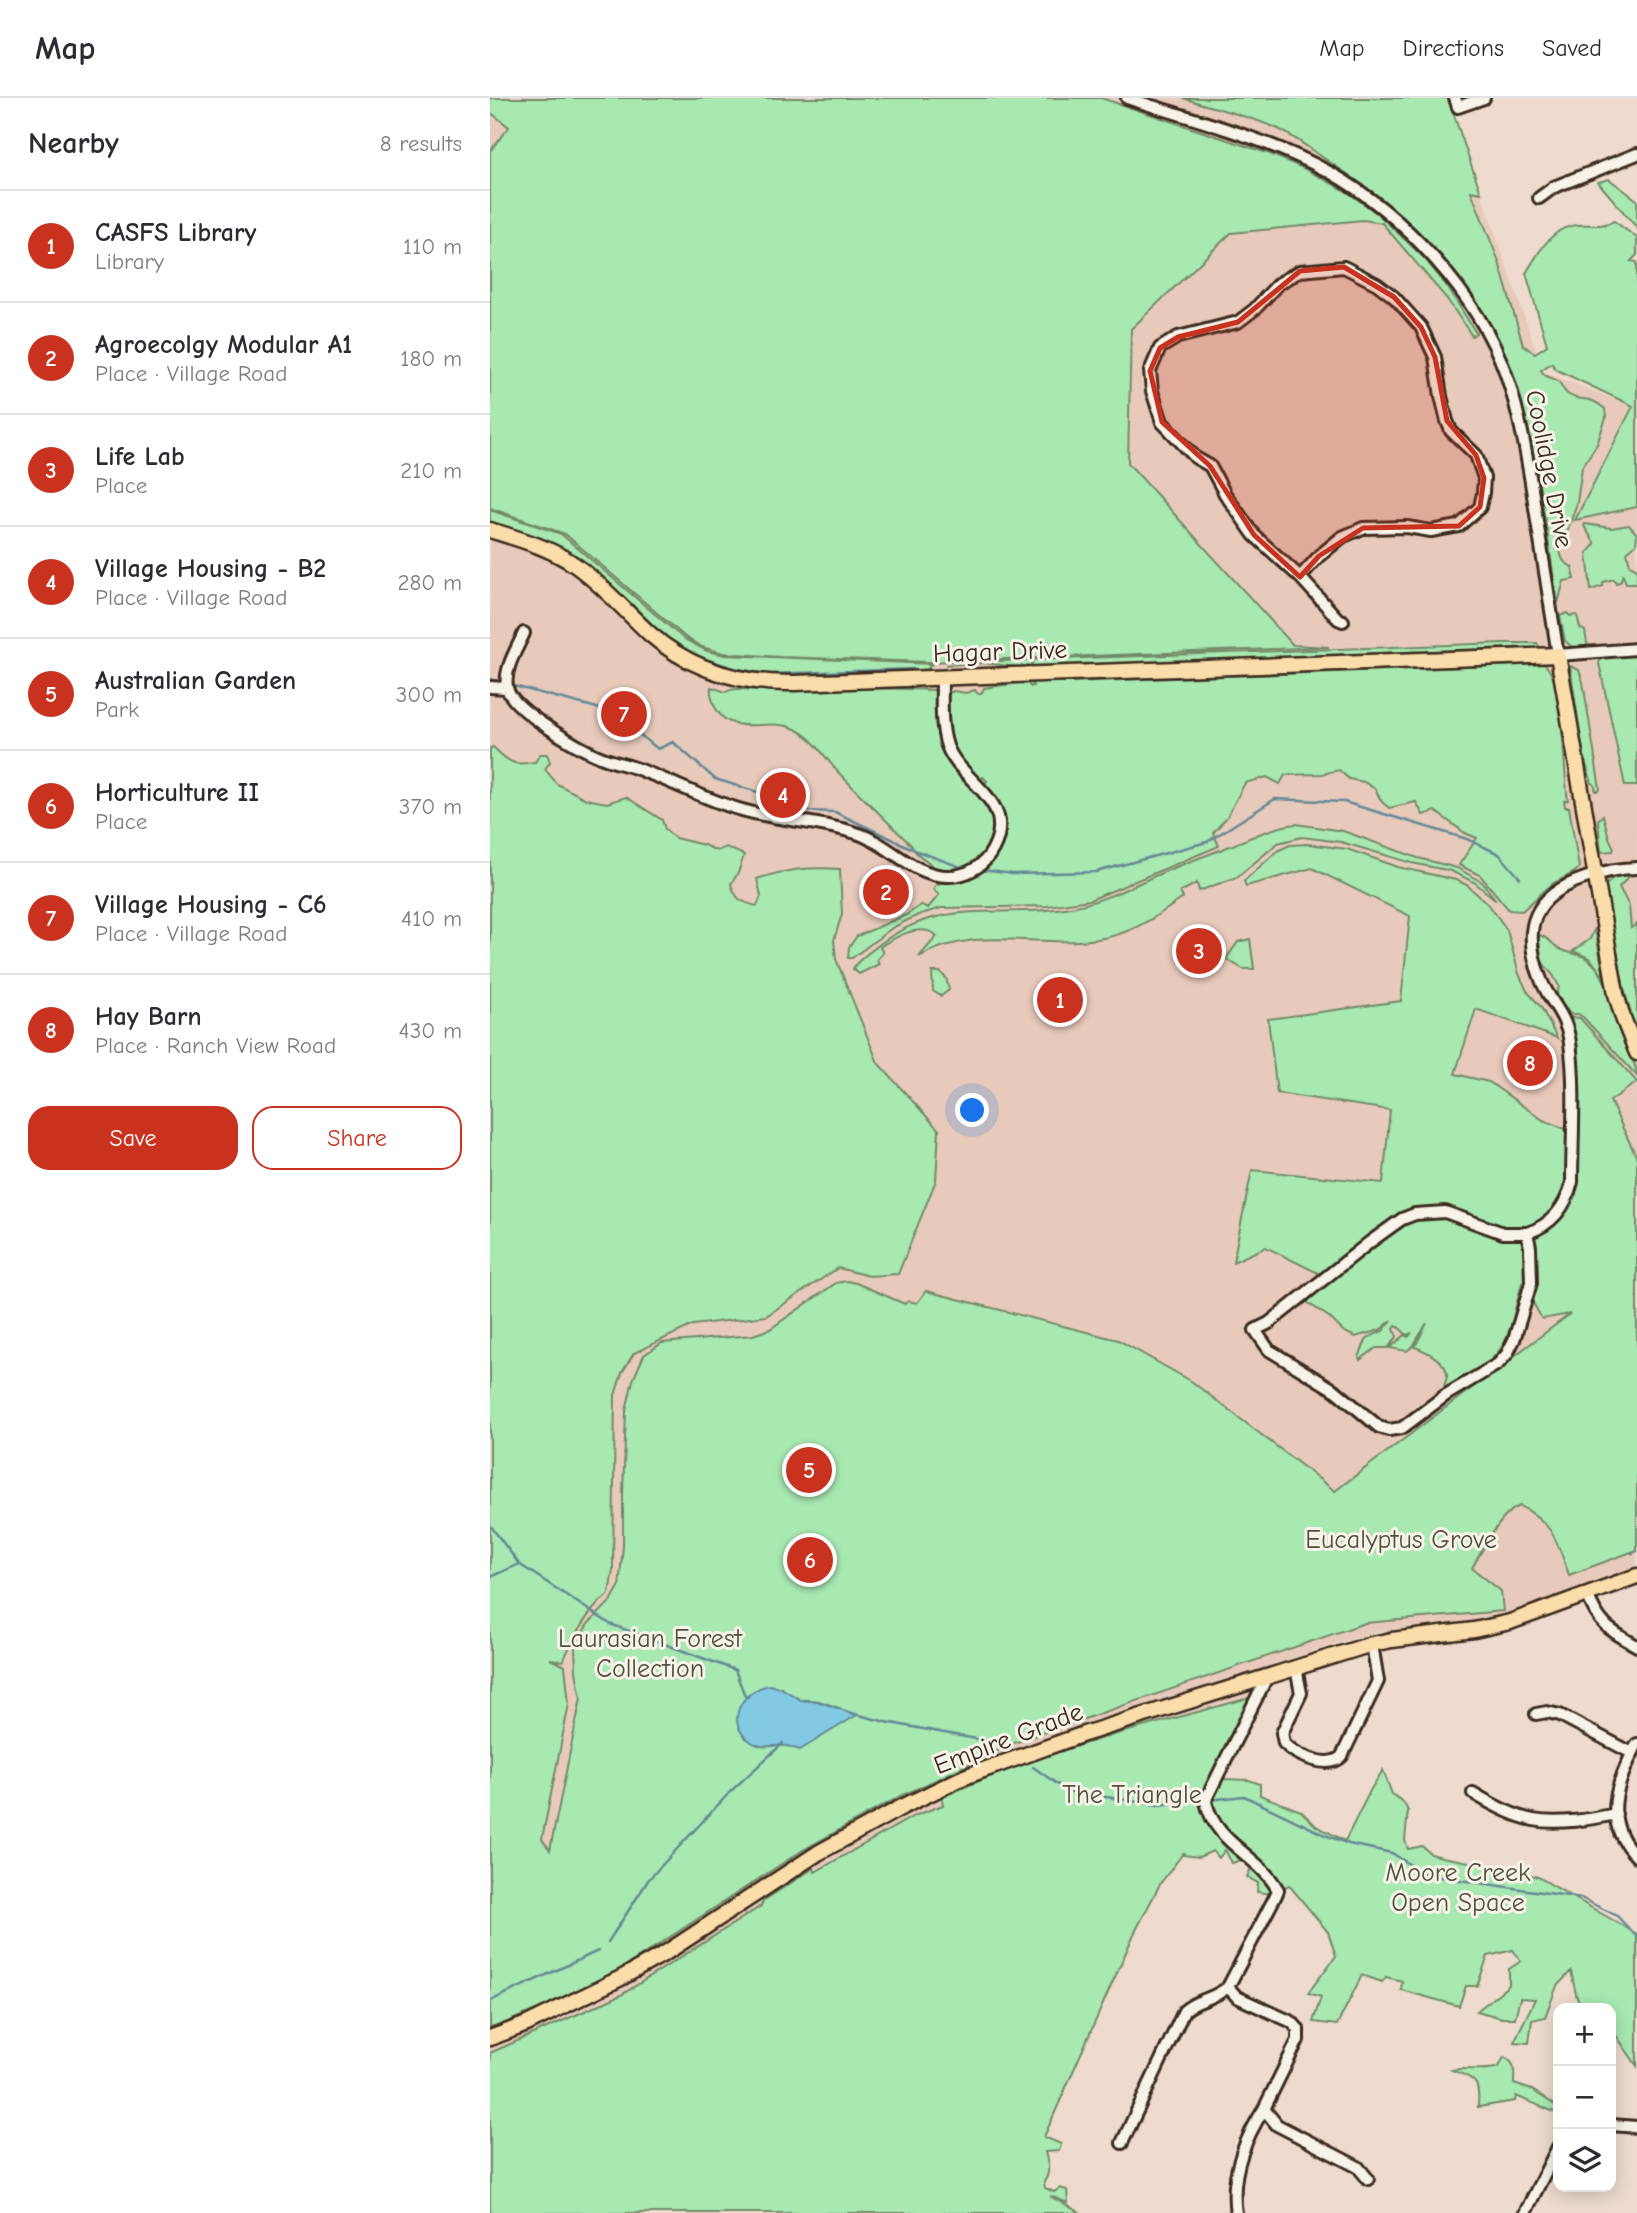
<!DOCTYPE html>
<meta charset="utf-8">
<style>
body{margin:0;font-family:"Comic Neue",sans-serif;background:#f7f7f7;color:#2b2b33}
.controls{position:absolute;right:21px;bottom:21px;display:grid;overflow:hidden;border-radius:14px;box-shadow:0 4px 18px #0003}
.controls button{width:63px;height:63px;display:grid;place-items:center;padding:0;border:0;border-bottom:2px solid #e1e1e2;background:#fff;color:#2b2b33;font:35px sans-serif}
.you{position:absolute;left:483px;top:1013px;width:24px;height:24px;margin:-18px;border:5px solid #fff;border-radius:50%;background:#1a73e8;box-shadow:0 0 0 10px #1a73e833}
.badge{display:grid;place-items:center;width:46px;height:46px;border-radius:50%;background:#c8321e;color:#fff;font-size:23px;font-weight:700}
.pin{position:absolute;translate:-50% -50%;border:4px solid #fff;box-shadow:0 2px 7px #0006}
.list{margin:0;padding:0;list-style:none}
h2{display:flex;justify-content:space-between;align-items:center;height:91px;margin:0;padding:0 28px;font-size:30px}
h2 small{font-size:23px;font-weight:400;color:#7c7c81}
.list li{display:grid;grid-template-columns:46px 1fr auto;gap:21px;align-items:center;box-sizing:border-box;height:112px;padding:0 28px;border-top:2px solid #e1e1e2}
.list b{display:block;font-size:26px;white-space:nowrap}
.list p{margin:0;font-size:23px;white-space:nowrap;color:#7c7c81}
.list em{font-size:23px;font-style:normal;color:#7c7c81}
.actions{display:flex;gap:14px;padding:21px 28px}
.actions a{flex:1;padding:16px 0;border:2px solid #c8321e;border-radius:21px;text-align:center;font-size:24px;color:#c8321e}
.actions .main{background:#c8321e;color:#fff}
.icon{flex:none;width:38px;height:38px;fill:none;stroke:currentColor;stroke-width:2;stroke-linecap:round;stroke-linejoin:round}
.map{position:relative;flex:none;width:1147px;height:2115px;overflow:hidden}
header{display:flex;align-items:center;gap:42px;box-sizing:border-box;height:98px;padding:0 35px;background:#fff;border-bottom:2px solid #e1e1e2}
header strong{font-size:33px}
nav{display:flex;gap:38px;margin-inline-start:auto;font-size:24px}
main{display:flex}
aside{flex:1;background:#fff}
.map>svg:first-child{display:block}
.built{fill:#e8cabb}
.green{fill:#a8e9b2;stroke:#728a68;stroke-width:2}
.water{fill:#82c9e3;stroke:#668994;stroke-width:2}
.lines{fill:none;stroke-linecap:round;stroke-linejoin:round}
.stream{stroke:#668994;stroke-width:2.5}
.minor-casing{stroke:#3b2a1e;stroke-width:16}
.major-casing{stroke:#3b2a1e;stroke-width:19}
.minor{stroke:#f7f3e8;stroke-width:10}
.major{stroke:#faddab;stroke-width:14}
.marked{fill:#c8321e;fill-opacity:0.2;stroke:#c8321e;stroke-width:5;stroke-linejoin:round}
.labels{text-anchor:middle;stroke-width:6;stroke-linejoin:round;paint-order:stroke}
.street-label{font-size:26px;fill:#3b2a1e;stroke:#f7f3e8}
.park-label{font-size:26px;fill:#51503c;stroke:#f7f3e8}
</style>
<header>
<strong>Map</strong>
<nav><a>Map</a><a>Directions</a><a>Saved</a></nav>
</header>
<main>
<aside>
<h2>Nearby<small>8 results</small></h2>
<ul class="list">
<li><span class="badge">1</span><div><b>CASFS Library</b><p>Library</p></div><em>110 m</em></li>
<li><span class="badge">2</span><div><b>Agroecolgy Modular A1</b><p>Place · Village Road</p></div><em>180 m</em></li>
<li><span class="badge">3</span><div><b>Life Lab</b><p>Place</p></div><em>210 m</em></li>
<li><span class="badge">4</span><div><b>Village Housing - B2</b><p>Place · Village Road</p></div><em>280 m</em></li>
<li><span class="badge">5</span><div><b>Australian Garden</b><p>Park</p></div><em>300 m</em></li>
<li><span class="badge">6</span><div><b>Horticulture II</b><p>Place</p></div><em>370 m</em></li>
<li><span class="badge">7</span><div><b>Village Housing - C6</b><p>Place · Village Road</p></div><em>410 m</em></li>
<li><span class="badge">8</span><div><b>Hay Barn</b><p>Place · Ranch View Road</p></div><em>430 m</em></li>
</ul>
<div class="actions"><a class="main">Save</a><a>Share</a></div>
</aside>
<div class="map">
<svg width="1147" height="2115" viewBox="0 0 1147 2115">
<rect width="100%" height="100%" fill="#eedbce"/>
<filter id="ink" filterUnits="userSpaceOnUse"><feTurbulence type="fractalNoise" baseFrequency=".0143" numOctaves="2"/><feDisplacementMap in="SourceGraphic" scale="14" xChannelSelector="R" yChannelSelector="G"/><feConvolveMatrix kernelMatrix="1 2 1 2 8 2 1 2 1" color-interpolation-filters="sRGB"/></filter>
<g filter="url(#ink)">
<!-- built -->
<path class="built" d="M0 0H693L991 95 1054 274 1141 308 1085 421 1147 409V1467L1024 1514 991 1522 882 1534 784 1566 712 1697 520 2078 591 2115H0Z"/>
<!-- green -->
<path class="green" d="M0 0H611L780 56 815 71 854 92 888 116 935 161 958 190 986 235 982 238 957 201 892 125 873 122 741 135 641 231 638 365 803 547 839 549 439 564 291 559 233 555 212 549 195 539 75 436 0 410V53L19 29 0 14Z
M693 0H958L991 95 981 93 1009 164 1033 247 1045 255 1057 247 1036 175C1046 159 1060 132 1081 128 1096 124 1109 131 1124 123L1147 140V157L1141 163 1147 164V409L1085 422 1143 308 1065 271 1062 265 1051 272C1055 281 1062 278 1069 284 1072 287 1073 294 1079 297 1092 305 1098 296 1115 311L1116 320 1107 346 1092 369 1087 405 1076 437 1064 432C1064 440 1067 442 1069 449 1073 461 1069 461 1082 469L1085 481 1074 483 1068 505C1057 441 1050 374 1033 312 1001 197 935 126 838 63 821 52 803 37 784 29 755 17 723 10 693 0Z
M1119 81 1147 102V130L1108 84Z
M0 412 71 436 194 541 217 553 235 557 443 566 439 567V571L425 574 279 578 249 574 223 566 183 546 41 438 0 425Z
M1095 426 1121 430 1139 427 1147 436 1146 446 1137 454 1140 467 1147 471V485H1136L1133 477 1130 484 1126 485 1124 481 1113 484V488L1101 492 1097 455 1105 446 1094 428Z
M1077 515 1080 518 1087 517 1090 530 1095 533 1098 551 1086 552 1075 543 1070 518Z
M1014 545H1047L1050 550 541 570 542 566 537 570 493 565 455 567 510 563Z
M1147 557V688H1135L1109 565 1111 560Z
M1054 566C1075 581 1073 677 1078 702L1074 703 1075 709H1079L1089 770 1085 774 1062 786 1032 813 1019 812 990 777 969 767 987 740 975 735 945 713 933 717 926 704 899 710 892 704 885 691 874 684 859 681 849 672 832 676 795 677 790 686 777 679 755 685 737 719 723 735 729 748 600 802 557 808 451 810 428 817 402 830 362 860H358L359 849 367 838 416 817 431 807 438 810 449 797 443 791 447 786C453 784 459 784 464 782 470 779 503 759 507 755 523 735 508 703 494 687L497 683 493 679 489 683C459 651 458 640 457 597L463 593 476 595 485 592 488 596H491L494 590 536 584 541 589 543 588 541 583 579 584Z
M1080 568 1089 572 1093 584 1110 691 1109 693H1106L1104 686 1102 685 1094 660Z
M221 589 236 594C246 588 261 593 273 592 330 590 387 589 444 592L447 595C444 610 446 636 453 653 466 686 534 721 488 761 475 772 459 774 443 769 437 760 426 759 421 747 397 723 372 699 349 675 334 659 324 639 303 630 278 619 241 641 225 609 222 602 220 596 221 589Z
M3 649C20 665 22 668 45 664L50 656H57L60 664 55 671 67 686 96 701 117 705 136 699 172 722 175 731 185 740 214 747 227 753 236 749 254 757 248 775 241 786C246 802 251 804 267 808L271 798 267 781C297 771 318 769 350 771L352 816 344 842 346 861 388 965 449 1032 446 1082 408 1176 379 1178 348 1170 276 1218 203 1227 144 1255 132 1275 125 1297 123 1472 119 1496C97 1513 84 1539 73 1563L60 1561 75 1568 79 1606 52 1741 60 1752 91 1600 86 1574 85 1547 98 1526 121 1503 129 1489 133 1448V1397L136 1313 143 1282 154 1257 172 1245 263 1237 280 1231 346 1185 357 1183 366 1185 415 1206 418 1203 427 1205 436 1193 628 1242 701 1283 845 1393 1080 1216 1052 1221 1032 1185C1020 1225 1023 1252 983 1275 973 1280 963 1287 954 1290 954 1286 956 1283 957 1279 959 1264 936 1253 925 1249L937 1225 923 1248 917 1253 900 1250 915 1237 918 1239 922 1235 917 1237 906 1227 904 1231 907 1239 898 1250H886L870 1262 869 1259 877 1240 893 1233 902 1222 890 1232 865 1239 853 1233 839 1219 818 1205 819 1200 840 1181 776 1149 743 1164 762 1072 893 1085 900 1012 787 995 778 921 911 903 920 818 822 770 756 788 754 783 787 753 800 747 818 746 857 751 908 769 966 782 977 787 999 807 1017 832 1029 876 1037 893 1051 909 1067 940 986 911 965 976 999 984 1053 1022 1088 1036V949L1081 919 1090 920 1147 984 1120 1003 1147 1060V1452L1079 1477C1067 1444 1064 1425 1030 1408 1011 1414 992 1453 982 1470L1011 1493 1013 1513 875 1525 524 1645 407 1700 313 1752 131 1871 53 1909 0 1931V650Z
M1113 717 1119 740 1124 750 1123 753 1111 754 1108 722Z
M806 726 853 733 928 760 967 770 992 784 1006 802 984 784 961 773 922 765 851 744 812 739 788 745 747 779 709 793 707 785 690 794 693 800C673 814 650 830 626 837 562 856 490 823 429 859L447 838C431 824 405 839 390 849L393 855 387 861 389 866 369 876 363 871C368 861 378 856 386 849 453 797 505 822 581 809 617 803 647 785 681 771 700 763 721 756 740 748 762 739 783 729 806 726Z
M1132 776H1141L1129 789 1139 808 1141 830 1147 826V935C1130 887 1124 837 1116 787L1124 779Z
M1105 830 1114 879 1100 860 1083 853 1100 841Z
M1048 837C1058 838 1062 847 1070 851 1078 856 1088 855 1096 860 1120 875 1122 914 1131 938 1136 951 1147 965 1147 978L1093 919 1088 916H1080L1067 897 1069 888 1063 877 1052 864Z
M760 841 764 871H753L736 861 748 844Z
M442 874H450L456 880 459 892 451 898 443 893Z
M766 1598 712 1697 723 1701 733 1681 759 1682 770 1686V1697L811 1713 826 1728 855 1743 881 1691 893 1672 902 1696 914 1705 918 1713 915 1742 918 1751 932 1748 941 1756 952 1759 1018 1771 1048 1779 1147 1836V1968L1121 1930V1910C1083 1910 1089 1908 1081 1873L1067 1888 1055 1919 1042 1922 1039 1945 1024 1944 1045 1901 1030 1900 1025 1920H1012L987 1913 1019 1887V1871L1031 1863 1023 1852 998 1858 987 1888H976L969 1908 911 1892 912 1883 896 1879 892 1884 872 1877 847 1927 823 1924 831 1899 818 1895 846 1858 838 1834 799 1787 782 1796 767 1794 768 1785 757 1779 762 1768 757 1760 742 1765 735 1752 729 1760 723 1753 709 1759 693 1757 694 1754 670 1786 644 1836 554 2039 571 2046 569 2053 555 2054C558 2066 561 2074 554 2084L555 2090 564 2094 570 2090 577 2092 578 2105 560 2098 591 2115H0V1955L131 1897 271 1808 273 1803 324 1770 325 1774 424 1718 453 1707 452 1699 526 1667 616 1639Z
M1014 1959C1027 1965 1024 1974 1024 1986L1042 1992 1068 2009V2012L1064 2014 1026 1998 1025 2003 988 2009C990 1982 986 1982 962 1972 978 1969 994 1974 1009 1969Z"/>
<!-- water -->
<path class="water" d="M280 1587 291 1590 311 1602 328 1603 367 1617 310 1652C305 1651 300 1648 295 1648 283 1646 275 1652 263 1645 233 1628 249 1592 280 1587Z"/>
<g class="lines">
<!-- stream -->
<path class="stream" d="M215 561 247 571 277 576 423 571
M0 581 14 585
M20 587 107 610 135 625 168 651 183 644 225 681 284 699 293 712 345 714 427 753 468 768 479 770
M492 772 523 776 606 774 717 744 785 701 854 704 977 741 1009 756 1030 780
M0 1427 29 1466 120 1526 245 1572 255 1598 258 1599
M1142 1455 1147 1453
M0 1479 29 1466
M313 1602 328 1603 351 1611
M357 1614 396 1624 513 1646
M543 1669 577 1693 668 1707 713 1702
M719 1702 754 1698 835 1737 859 1746 902 1755 936 1777 1091 1800 1127 1818 1147 1839
M118 1844 159 1781 241 1693 293 1645
M0 1903 108 1853"/>
<!-- minor casing -->
<g class="minor-casing">
<path id="minor" d="M637 0C705 22 778 40 841 75 913 116 988 197 1016 276 1031 319 1038 365 1045 410 1053 459 1060 508 1068 557L1147 551
M965 0 968 9 994 0
M1049 100 1064 89 1147 56
M810 479 829 458 852 439 873 430 917 429 941 433 969 428 990 409 993 395 994 380 986 357 961 333 957 323 951 298 945 259 931 229 904 199 887 186 854 169 810 173 788 186 765 211 748 224 688 239 670 250 660 273 662 293 672 324 706 360 720 368 735 396 764 437 810 479 848 521 853 523
M34 535C27 551 14 570 17 589 19 610 89 650 108 658 121 664 135 666 148 671 183 684 216 702 252 712 289 723 329 723 366 735 397 744 422 777 456 778 475 779 494 769 503 751 528 703 471 685 457 648 450 626 452 602 452 579
M0 589 17 590
M1037 1135H1013L955 1114 925 1116 912 1121 880 1144 779 1225 765 1232 779 1252 846 1293 889 1329 899 1332 912 1330 956 1297 1008 1266 1017 1256 1024 1242 1041 1185 1040 1149 1037 1135C1062 1127 1076 1109 1082 1084 1082 1041 1086 987 1080 945 1076 914 1059 905 1050 879 1031 829 1044 797 1095 780 1112 774 1129 770 1147 770
M1097 1495C1108 1526 1120 1533 1147 1548
M806 1570 811 1595 792 1635 794 1645C806 1658 839 1672 852 1658L888 1583 882 1546
M1046 1616 1057 1614 1070 1617 1142 1655
M1147 1646C1127 1685 1110 1723 1147 1759
M983 1695C1001 1706 1022 1718 1043 1722 1069 1727 1101 1721 1126 1716
M738 1889 747 1899 760 1905 802 1924 808 1931V1942L774 2011 787 2027 868 2069 878 2081
M1121 2027 1147 2029
M632 2045 694 1913C707 1901 723 1902 738 1889L786 1797 788 1792C768 1756 726 1747 716 1704L717 1699 777 1579
M746 2115C740 2078 754 2042 774 2011
M1035 2115 1068 2049"/>
</g>
<!-- major casing -->
<g class="major-casing">
<path id="major" d="M0 432C29 441 59 449 85 467 113 487 135 513 160 536 201 572 252 586 305 585L1068 557 1126 896 1133 920 1147 955
M0 1940 37 1926 131 1880 177 1854 328 1755 412 1709 474 1679 594 1636 882 1546 902 1542 984 1532 1020 1524 1147 1478"/>
</g>
<!-- minor -->
<use href="#minor" class="minor"/>
<!-- major -->
<use href="#major" class="major"/>
</g>
</g>
<!-- marked area -->
<path class="marked" d="M854 169 904 199 931 229 945 259 957 323 986 357 994 380 990 409 969 428 873 430 829 458 810 479 764 437 720 368 672 324 660 273 670 250 688 239 748 224 810 173Z"/>
<g class="labels">
<!-- street labels -->
<g class="street-label">
<text transform="translate(1060 371) rotate(79)" y="9">Coolidge Drive</text>
<text transform="translate(510 553) rotate(-2)" y="9">Hagar Drive</text>
<text transform="translate(518 1640) rotate(-21)" y="9">Empire Grade</text>
</g>
<!-- park labels -->
<g class="park-label">
<text x="911" y="1450">Eucalyptus Grove</text>
<text x="160" y="1549">Laurasian Forest<tspan x="160" dy="30">Collection</tspan></text>
<text x="642" y="1705">The Triangle</text>
<text x="968" y="1783">Moore Creek<tspan x="968" dy="30">Open Space</tspan></text>
</g>
</g>
</svg>
<div class="controls">
<button>+</button>
<button>−</button>
<button><svg class="icon" aria-label="layers" viewBox="0 0 24 24"><path d="M12 4l9 5-9 5-9-5zM3 14l9 5 9-5"/></svg></button>
</div>
<div class="you"></div>
<div class="pin badge" style="left:570px;top:902px">1</div>
<div class="pin badge" style="left:396px;top:794px">2</div>
<div class="pin badge" style="left:709px;top:853px">3</div>
<div class="pin badge" style="left:293px;top:697px">4</div>
<div class="pin badge" style="left:319px;top:1372px">5</div>
<div class="pin badge" style="left:320px;top:1462px">6</div>
<div class="pin badge" style="left:134px;top:616px">7</div>
<div class="pin badge" style="left:1040px;top:965px">8</div>
</div>
</main>
